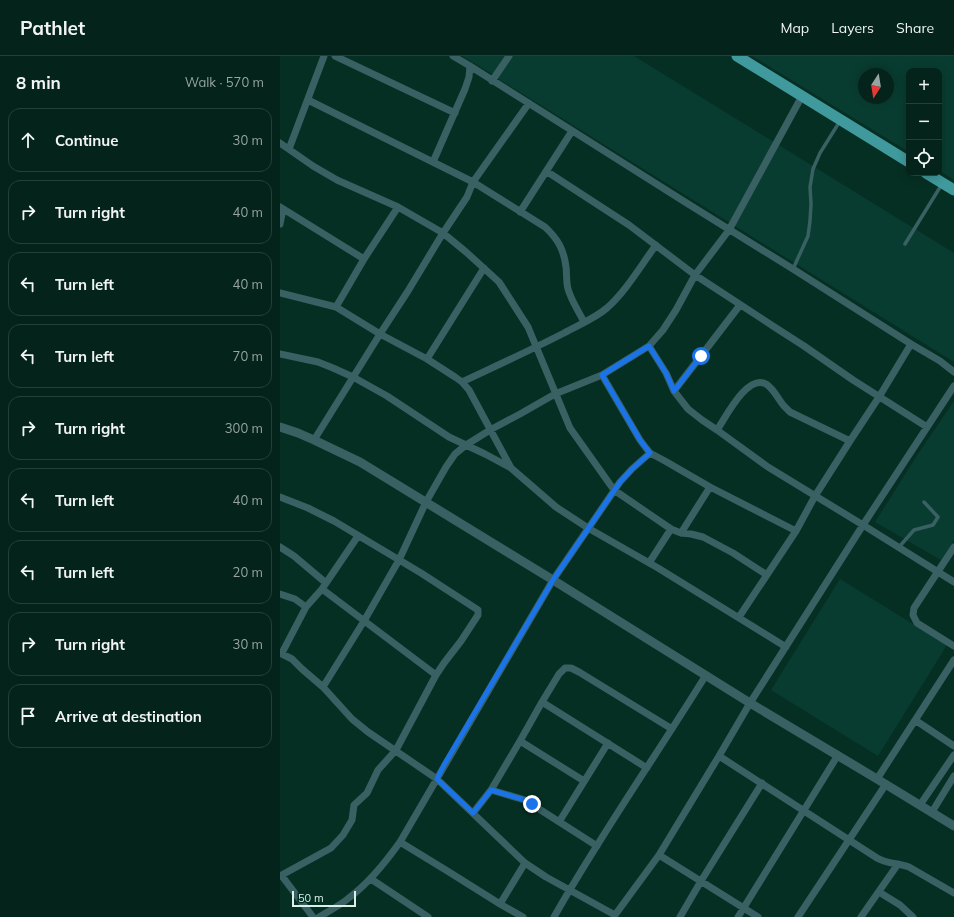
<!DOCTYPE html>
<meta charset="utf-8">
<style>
body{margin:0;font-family:Mulish,sans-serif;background:#0d2b23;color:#f1f3f6}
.controls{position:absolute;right:12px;top:12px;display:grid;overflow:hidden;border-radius:8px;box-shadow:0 2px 10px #0003}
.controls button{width:36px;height:36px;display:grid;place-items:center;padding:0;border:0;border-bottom:1px solid #254039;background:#04231a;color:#f1f3f6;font:20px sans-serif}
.compass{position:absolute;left:578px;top:12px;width:36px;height:36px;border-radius:50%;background:#04231a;box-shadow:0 2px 10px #0003;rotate:192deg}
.scale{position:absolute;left:12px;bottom:10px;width:64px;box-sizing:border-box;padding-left:4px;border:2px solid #dbf0e8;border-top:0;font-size:11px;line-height:14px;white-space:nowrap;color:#dbf0e8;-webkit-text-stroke:3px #062f23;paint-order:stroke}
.stop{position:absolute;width:12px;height:12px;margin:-9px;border:3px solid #1a73e8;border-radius:50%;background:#fff}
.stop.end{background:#1a73e8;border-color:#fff;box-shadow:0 1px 4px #0008}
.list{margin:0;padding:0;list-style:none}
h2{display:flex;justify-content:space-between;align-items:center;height:52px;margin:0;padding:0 16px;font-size:17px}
h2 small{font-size:13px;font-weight:400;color:#97a4a2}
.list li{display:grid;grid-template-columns:26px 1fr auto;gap:12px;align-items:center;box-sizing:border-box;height:64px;margin:0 8px 8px;padding:0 8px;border:1px solid #254039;border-radius:12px}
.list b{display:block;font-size:15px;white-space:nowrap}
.list em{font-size:13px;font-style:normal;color:#97a4a2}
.icon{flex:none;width:22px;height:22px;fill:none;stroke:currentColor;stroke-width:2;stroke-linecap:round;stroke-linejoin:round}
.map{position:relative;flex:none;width:674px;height:861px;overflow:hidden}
header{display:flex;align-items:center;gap:24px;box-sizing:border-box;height:56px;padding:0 20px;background:#04231a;border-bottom:1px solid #254039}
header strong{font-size:19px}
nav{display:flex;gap:22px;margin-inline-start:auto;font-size:14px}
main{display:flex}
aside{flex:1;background:#04231a}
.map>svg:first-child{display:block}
.built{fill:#093c30;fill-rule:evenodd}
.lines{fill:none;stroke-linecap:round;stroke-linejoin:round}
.service{stroke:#396062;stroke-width:3.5}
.minor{stroke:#396062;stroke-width:7}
.tertiary{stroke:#396062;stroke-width:9}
.primary{stroke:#3f999d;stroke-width:11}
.route{stroke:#1a73e8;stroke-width:5}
</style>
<header>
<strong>Pathlet</strong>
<nav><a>Map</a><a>Layers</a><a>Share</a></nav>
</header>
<main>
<aside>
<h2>8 min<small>Walk · 570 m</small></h2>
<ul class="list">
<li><svg class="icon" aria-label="ahead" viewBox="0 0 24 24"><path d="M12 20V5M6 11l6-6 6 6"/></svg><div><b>Continue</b></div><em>30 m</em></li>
<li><svg class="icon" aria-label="right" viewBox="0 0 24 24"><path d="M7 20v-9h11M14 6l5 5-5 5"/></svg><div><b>Turn right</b></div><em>40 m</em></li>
<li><svg class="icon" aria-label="left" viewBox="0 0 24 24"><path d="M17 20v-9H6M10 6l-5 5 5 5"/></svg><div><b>Turn left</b></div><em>40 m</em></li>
<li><svg class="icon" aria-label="left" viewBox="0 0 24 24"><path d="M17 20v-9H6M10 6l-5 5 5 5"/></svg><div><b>Turn left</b></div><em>70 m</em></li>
<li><svg class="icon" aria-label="right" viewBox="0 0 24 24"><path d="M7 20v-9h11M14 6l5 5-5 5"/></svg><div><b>Turn right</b></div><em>300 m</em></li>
<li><svg class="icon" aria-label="left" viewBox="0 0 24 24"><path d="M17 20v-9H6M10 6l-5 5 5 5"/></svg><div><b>Turn left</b></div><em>40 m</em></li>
<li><svg class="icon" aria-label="left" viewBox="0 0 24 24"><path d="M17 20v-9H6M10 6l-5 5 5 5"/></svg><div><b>Turn left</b></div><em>20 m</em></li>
<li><svg class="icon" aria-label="right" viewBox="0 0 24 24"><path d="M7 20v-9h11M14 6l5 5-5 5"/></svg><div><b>Turn right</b></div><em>30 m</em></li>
<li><svg class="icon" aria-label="arrive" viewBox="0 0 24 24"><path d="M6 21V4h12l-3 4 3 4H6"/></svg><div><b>Arrive at destination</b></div></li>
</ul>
</aside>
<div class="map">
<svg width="674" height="861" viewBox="0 0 674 861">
<rect width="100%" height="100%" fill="#062f23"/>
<!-- built -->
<path class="built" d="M182 0H226L214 19Z
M232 0H354L674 197V306L217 22Z
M472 0H674V124L659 114V15H629V96ZM584 18H608V42H584Z
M674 345V484L661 504 595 466 638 398Z
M560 523 667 589 598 700 491 634Z"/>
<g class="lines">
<!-- service -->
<path class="service" d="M625 188 662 128
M513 213 528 180 530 165 531 148 530 131 533 113 540 97 560 65
M619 491 634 474 653 469 658 461 644 446"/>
<!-- minor -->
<path class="minor" d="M55 0 175 57
M173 0 190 10 405 146 513 213 631 288 660 305 674 316
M212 25 229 0
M28 44 193 126 265 171C278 183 284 194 286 211 287 219 286 225 288 233 291 244 299 256 304 266
M0 87 33 110 57 124 118 151 163 177 186 196 219 226 248 271 290 372 334 434 391 473 401 477 411 478 423 481 453 497 487 519
M9 93 44 0
M153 106 185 33 189 21 190 10
M266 115 349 169 415 219 496 272 524 290 573 324 647 371
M0 151 84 203
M240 156 292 75
M0 168 3 153
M0 237 56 251 100 278 147 303 175 321 182 326 189 334 231 412
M56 251 84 203 118 151
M369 290 386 317 394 335 408 353 422 364 437 374 488 411 583 469 674 526
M0 298 38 306 53 312 73 321 107 340 169 381 205 398 231 412 276 451 308 472 378 512 506 591
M147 303 204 212
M322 319 360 384 366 392 370 397 385 405 430 431 516 475
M182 326C216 310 251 294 284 277 298 269 314 263 327 252 346 235 360 211 376 189
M394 335 460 249
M437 374C446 361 467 318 486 328 494 333 498 343 504 350 506 352 508 354 510 356L570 385
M34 384 100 278 128 235 163 177 187 141 193 126 249 47
M0 441 28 452 54 465 141 517 198 554V559L181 585 164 607 156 619 116 694 98 714 87 737 74 749 72 764 63 779 51 792 0 820
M401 477 430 431
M0 491 14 500 46 527
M674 491 634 552 633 559 637 567 674 590
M369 507 391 473
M42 533 156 619
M0 538 15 543 26 551
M459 561 516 475 535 440 570 385 599 341 631 288
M0 597 12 603 22 613 43 631 72 663 88 676 157 723 245 807 266 821 335 859
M2 597 26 551 42 533 78 480
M43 631 84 565 119 504 146 446 166 411 175 398 186 389 210 374 240 358 275 338 322 319 369 290 383 274 396 254 415 219 449 174 522 40
M262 646 367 712
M635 664 674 690
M240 685 304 725
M439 700 597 802C607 808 618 807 629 811L674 837
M597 723 674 604
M211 734 245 744 317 790
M640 749 674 699
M652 756 674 720
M193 757 211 734 240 685 262 646 279 618 285 612H291L299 616 392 673
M279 766 328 687
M120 786 169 816 220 848 243 861
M379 799 478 861
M2 820 33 861
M91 823 148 861
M599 836 620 849 633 861
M220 848 245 807
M39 861C49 855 61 849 70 841 90 826 105 807 120 786L273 524 340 426 352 413 370 397
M274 861C321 778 376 700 426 619
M334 861 335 859 379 799 439 700 470 647 583 469 674 330
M400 861 421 825 482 727
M458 861 558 699
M518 861 606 728
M581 861 618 808"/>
<!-- tertiary -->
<path class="tertiary" d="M0 371 18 377 34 384 80 406 273 524 470 647 597 723 674 770"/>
<!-- primary -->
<path class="primary" d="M457 0 629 106
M646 117 674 134"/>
</g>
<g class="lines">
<!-- route -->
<path class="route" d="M252 748 245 744 211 734 193 757 157 723 164 709 273 524 340 426 352 413 370 397 360 384 322 319 369 290 386 317 394 335 421 300"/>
</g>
</svg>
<div class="controls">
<button>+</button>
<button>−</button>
<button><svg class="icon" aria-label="locate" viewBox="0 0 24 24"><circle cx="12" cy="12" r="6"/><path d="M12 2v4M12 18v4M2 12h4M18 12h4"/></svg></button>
</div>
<svg class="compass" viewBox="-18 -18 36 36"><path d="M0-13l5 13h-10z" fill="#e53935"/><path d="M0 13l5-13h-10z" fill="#97a4a2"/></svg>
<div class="scale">50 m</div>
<div class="stop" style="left:421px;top:300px"></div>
<div class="stop end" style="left:252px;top:748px"></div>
</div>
</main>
